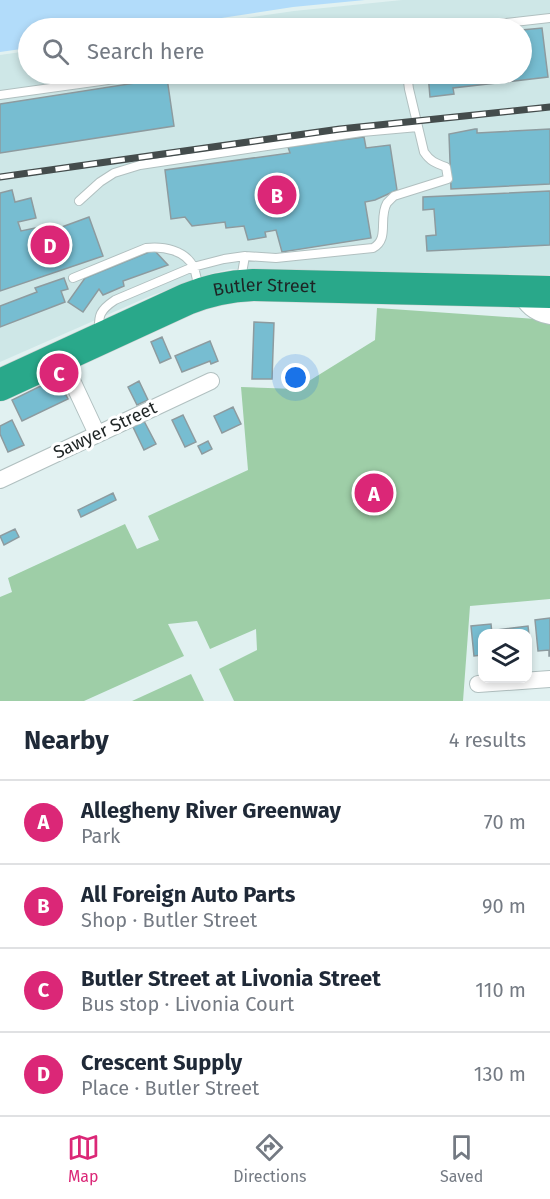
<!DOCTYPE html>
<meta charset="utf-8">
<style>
body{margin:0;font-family:"Fira Sans",sans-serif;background:#f6f6f7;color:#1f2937}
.controls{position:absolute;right:18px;bottom:18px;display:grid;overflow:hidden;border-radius:12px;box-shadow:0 3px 9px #0003}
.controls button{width:54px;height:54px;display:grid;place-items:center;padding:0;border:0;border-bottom:2px solid #e0e1e3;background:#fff;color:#1f2937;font:30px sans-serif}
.you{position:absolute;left:296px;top:378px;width:21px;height:21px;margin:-15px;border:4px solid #fff;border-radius:50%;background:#1a73e8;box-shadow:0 0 0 9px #1a73e833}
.badge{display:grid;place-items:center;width:39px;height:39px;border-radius:50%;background:#db2777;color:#fff;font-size:20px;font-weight:700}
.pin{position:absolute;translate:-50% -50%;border:3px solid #fff;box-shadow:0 2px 6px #0006}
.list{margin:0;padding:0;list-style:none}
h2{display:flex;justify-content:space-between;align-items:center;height:78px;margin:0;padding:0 24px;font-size:26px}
h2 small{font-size:20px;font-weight:400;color:#747a83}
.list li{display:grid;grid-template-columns:39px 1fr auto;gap:18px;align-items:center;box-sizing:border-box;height:84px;padding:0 24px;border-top:2px solid #e0e1e3}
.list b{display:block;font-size:22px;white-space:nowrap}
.list p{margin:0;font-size:20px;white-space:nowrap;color:#747a83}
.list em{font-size:20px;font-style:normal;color:#747a83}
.icon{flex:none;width:33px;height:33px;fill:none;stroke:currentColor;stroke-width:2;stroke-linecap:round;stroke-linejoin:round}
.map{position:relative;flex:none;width:550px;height:701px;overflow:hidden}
.search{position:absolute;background:#fff;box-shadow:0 3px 9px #0003;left:18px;right:18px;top:18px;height:66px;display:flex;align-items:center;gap:15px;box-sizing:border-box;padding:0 21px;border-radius:33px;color:#747a83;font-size:22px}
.sheet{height:414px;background:#fff}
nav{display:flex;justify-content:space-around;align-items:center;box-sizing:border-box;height:84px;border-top:2px solid #e0e1e3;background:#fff;font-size:16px;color:#747a83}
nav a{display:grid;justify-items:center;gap:3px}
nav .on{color:#db2777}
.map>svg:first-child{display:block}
.built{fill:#cee7e7}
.green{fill:#9ecea7}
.water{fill:#b2dcfa}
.building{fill:#77bdd1;stroke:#8d9b9f;stroke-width:1.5}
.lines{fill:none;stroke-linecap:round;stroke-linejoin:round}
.lane-casing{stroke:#b1c0c0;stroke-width:10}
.street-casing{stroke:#b1c0c0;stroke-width:18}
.highway-casing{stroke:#cecfcf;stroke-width:33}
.lane{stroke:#fff;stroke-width:8}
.street{stroke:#fff;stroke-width:16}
.highway{stroke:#29a88a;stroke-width:32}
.rail-casing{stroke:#444c4c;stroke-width:7}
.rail{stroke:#fff;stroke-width:4.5;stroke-dasharray:14;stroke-linecap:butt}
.labels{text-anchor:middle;stroke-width:6;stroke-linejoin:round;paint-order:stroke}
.street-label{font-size:18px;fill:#1e2424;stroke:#fff}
</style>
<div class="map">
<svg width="550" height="701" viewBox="0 0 550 701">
<rect width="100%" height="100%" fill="#e1f1f1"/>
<!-- built -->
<path class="built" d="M402 0H550V275L231 269 214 273 148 297 0 362V55L28 51V74H522V28H177L294 11Z"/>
<!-- green -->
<path class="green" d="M377 308 550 320V599L470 606 463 701H234L219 669 257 650 256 629 210 649 197 621 168 624 184 656 84 701H0V597L12 592 8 578 125 524 137 549 159 540 148 516 248 470 241 387 296 389 375 340Z
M191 674 204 701H132Z"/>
<!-- water -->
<path class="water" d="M0 0H365L293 7 156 28H28V48L0 52Z"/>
<!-- building -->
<path class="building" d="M542 28 548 77 453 88 454 94 430 97 428 74H522V30Z
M167 78 174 126 0 153V104Z
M475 129H477V133L550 129V184L451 189 449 134Z
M364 137 366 148 390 145 397 190 375 200 365 202 371 238 282 252 276 230 265 232 266 237 248 240 244 226 226 228 225 222 192 226 185 217 171 219 165 170 290 153 288 147Z
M12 190 15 202 31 198 36 218 18 222 21 231 35 228 40 235 89 217 103 256 0 291V193Z
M550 191V245L427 251 426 236 436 235 434 209 423 210V197Z
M154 250 168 265 123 281 124 286 103 295 99 289 83 312 68 302 85 278Z
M64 278 68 289 61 291 65 302 0 327V306L37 292 35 288Z
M254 322 274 323 272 379H252Z
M162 337 171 358 160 363 151 342Z
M210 341 218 361 211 364 210 361 182 372 175 356Z
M57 378 68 399 22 421 12 400Z
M139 381 148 400 137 405 128 387Z
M233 407 241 424 222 433 214 416Z
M183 415 196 442 185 447 172 420Z
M12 420 24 445 8 452 0 434V426Z
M144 421 156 444 144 450 133 427Z
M208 441 212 449 202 454 198 446Z
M113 493 116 500 81 517 78 510Z
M15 529 19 537 4 545 0 536Z
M550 618V656H549V650L538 651 535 620Z
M491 624 492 634H482V655L474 656 471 626Z
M528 626 530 644 528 645V634H497V630Z"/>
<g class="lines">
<!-- lane casing -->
<g class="lane-casing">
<path id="lane" d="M462 28 550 18
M0 95 151 74
M79 201 100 182 114 173 140 165 362 132 418 127
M73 278 146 248C163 246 186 250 194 268 196 274 197 281 199 287
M241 279 245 256 276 258 373 248C390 239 378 218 387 203 388 202 392 198 394 196L448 179 446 167C435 163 430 161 424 152L409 89 407 74
M99 333C98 315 100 310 115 300L193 267 224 259 245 256"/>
</g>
<!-- street casing -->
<g class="street-casing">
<path id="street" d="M519 292C526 305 534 313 550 316
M61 357 97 434
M0 480 211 381
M478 684 550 679"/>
</g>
<!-- highway casing -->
<g class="highway-casing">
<g id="highway">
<path id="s1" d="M0 385 187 299C209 290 230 286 253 285L550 292"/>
</g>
</g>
<!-- lane -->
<use href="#lane" class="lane"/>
<!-- street -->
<use href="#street" class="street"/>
<!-- highway -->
<use href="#highway" class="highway"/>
<!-- rail casing -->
<g class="rail-casing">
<path id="rail" d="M0 177 340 129 550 107"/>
</g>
<!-- rail -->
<use href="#rail" class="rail"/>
</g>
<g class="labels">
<!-- street labels -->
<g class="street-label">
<text dy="6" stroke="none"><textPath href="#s1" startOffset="285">Butler Street</textPath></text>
<text transform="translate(105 430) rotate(-25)" y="6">Sawyer Street</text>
</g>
</g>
</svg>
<div class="controls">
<button><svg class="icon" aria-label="layers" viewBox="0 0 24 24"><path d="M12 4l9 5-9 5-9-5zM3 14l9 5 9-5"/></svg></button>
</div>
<div class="you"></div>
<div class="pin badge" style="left:374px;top:493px">A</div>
<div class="pin badge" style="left:277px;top:195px">B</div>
<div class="pin badge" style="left:59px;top:373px">C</div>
<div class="pin badge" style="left:50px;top:245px">D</div>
<div class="search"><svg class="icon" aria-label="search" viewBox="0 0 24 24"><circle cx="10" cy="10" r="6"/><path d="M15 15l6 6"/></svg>Search here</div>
</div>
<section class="sheet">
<h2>Nearby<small>4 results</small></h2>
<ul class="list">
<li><span class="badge">A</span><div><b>Allegheny River Greenway</b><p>Park</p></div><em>70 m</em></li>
<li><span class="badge">B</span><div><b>All Foreign Auto Parts</b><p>Shop · Butler Street</p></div><em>90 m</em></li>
<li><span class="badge">C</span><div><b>Butler Street at Livonia Street</b><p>Bus stop · Livonia Court</p></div><em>110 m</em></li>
<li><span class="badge">D</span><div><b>Crescent Supply</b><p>Place · Butler Street</p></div><em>130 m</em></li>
</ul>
</section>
<nav>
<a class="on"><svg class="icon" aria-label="map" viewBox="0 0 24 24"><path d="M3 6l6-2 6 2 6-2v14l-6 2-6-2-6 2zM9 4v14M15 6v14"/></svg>Map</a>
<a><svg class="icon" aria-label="directions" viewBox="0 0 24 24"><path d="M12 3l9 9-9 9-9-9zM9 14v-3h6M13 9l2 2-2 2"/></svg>Directions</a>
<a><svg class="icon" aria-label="saved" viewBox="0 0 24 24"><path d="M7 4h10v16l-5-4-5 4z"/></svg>Saved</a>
</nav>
